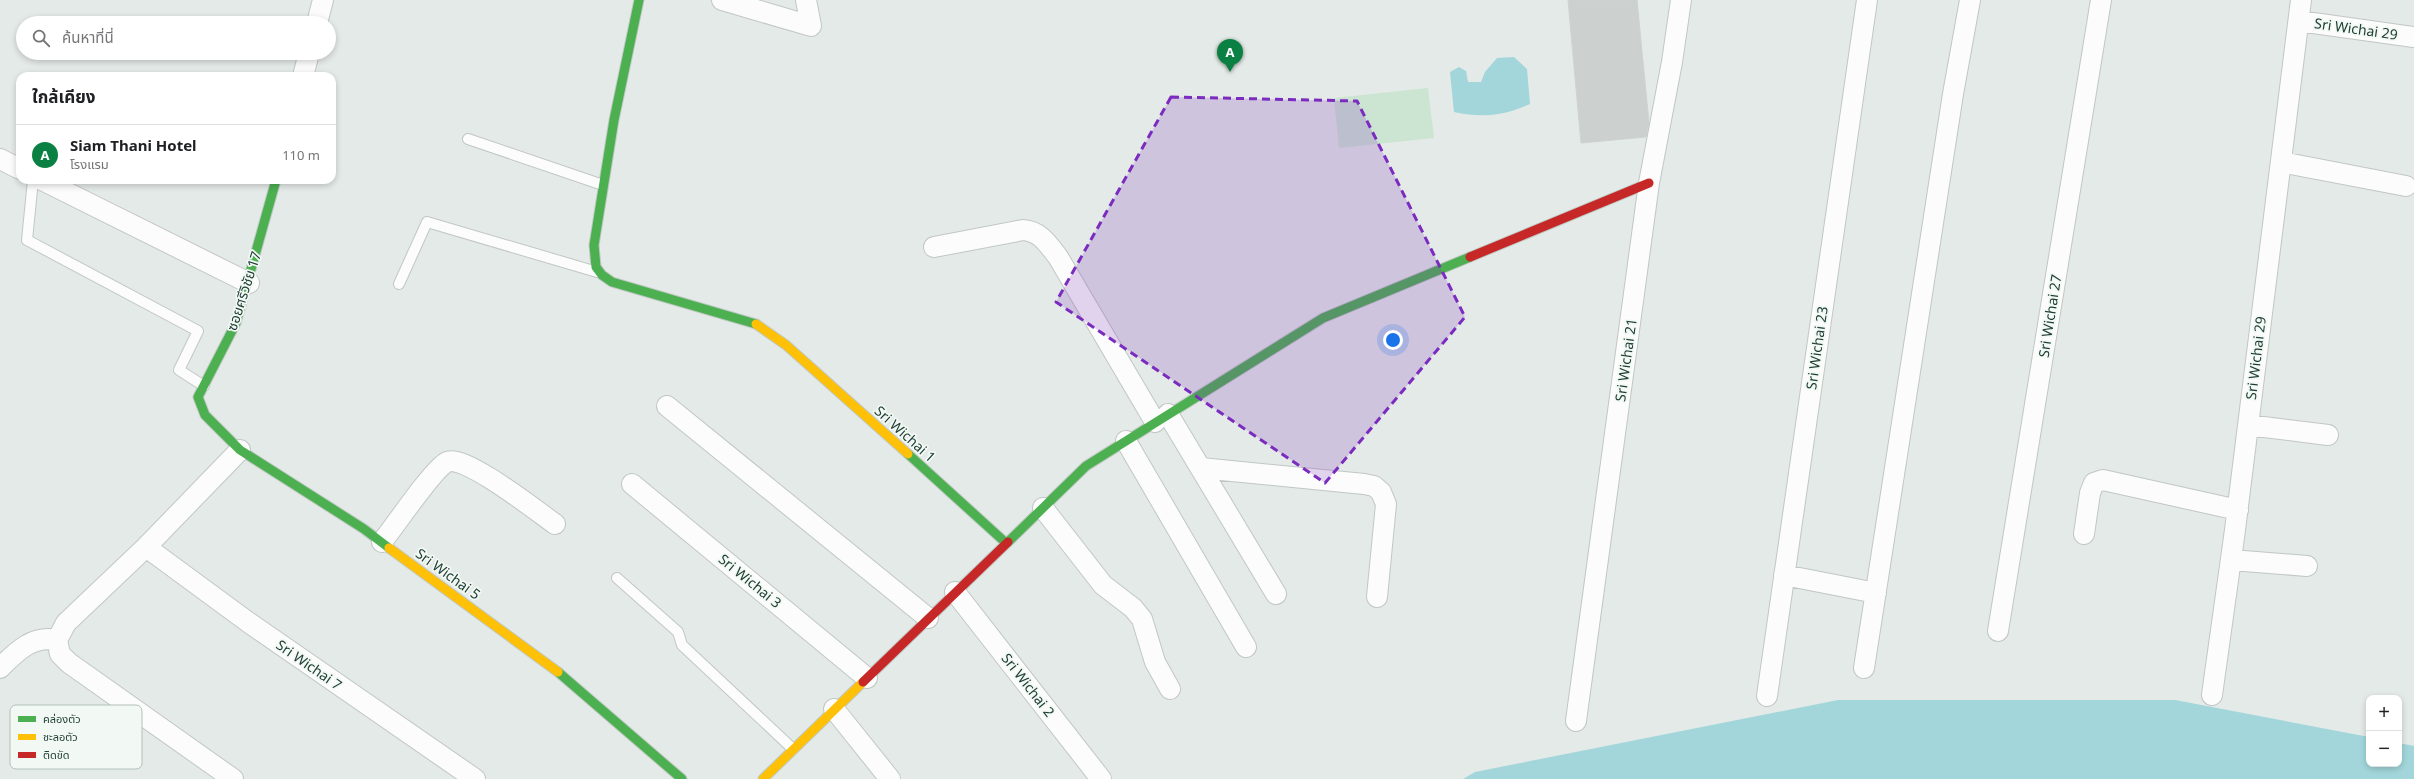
<!DOCTYPE html>
<html lang="th">
<meta charset="utf-8">
<style>
body{margin:0;font-family:"Noto Sans","Noto Sans Thai",sans-serif;background:#f2f2f2;color:#202124}
.controls{position:absolute;right:12px;bottom:12px;display:grid;overflow:hidden;border-radius:8px;box-shadow:0 2px 6px #0003}
.controls button{width:36px;height:36px;display:grid;place-items:center;padding:0;border:0;border-bottom:1px solid #e0e0e0;background:#fff;color:#202124;font:20px sans-serif}
.you{position:absolute;left:1393px;top:340px;width:14px;height:14px;margin:-10px;border:3px solid #fff;border-radius:50%;background:#1a73e8;box-shadow:0 0 0 6px #1a73e833}
.badge{display:grid;place-items:center;width:26px;height:26px;border-radius:50%;background:#0b8043;color:#fff;font-size:13px;font-weight:700}
.pin{position:absolute;translate:-50% -33px;filter:drop-shadow(0 1px 2px #0008)}
.pin::after{content:'';position:absolute;top:21px;width:14px;height:12px;background:inherit;clip-path:polygon(0 0,100% 0,50% 100%)}
.list{margin:0;padding:0;list-style:none}
h2{display:flex;justify-content:space-between;align-items:center;height:52px;margin:0;padding:0 16px;font-size:17px}
h2 small{font-size:13px;font-weight:400;color:#757577}
.list li{display:grid;grid-template-columns:26px 1fr auto;gap:12px;align-items:center;box-sizing:border-box;height:60px;padding:0 16px;border-top:1px solid #e0e0e0}
.list b{display:block;font-size:15px;white-space:nowrap}
.list p{margin:0;font-size:13px;white-space:nowrap;color:#757577}
.list em{font-size:13px;font-style:normal;color:#757577}
.icon{flex:none;width:22px;height:22px;fill:none;stroke:currentColor;stroke-width:2;stroke-linecap:round;stroke-linejoin:round}
.map{position:relative;flex:none;width:2414px;height:779px;overflow:hidden}
.search{position:absolute;background:#fff;box-shadow:0 2px 6px #0003;left:16px;top:16px;width:320px;height:44px;display:flex;align-items:center;gap:10px;box-sizing:border-box;padding:0 14px;border-radius:22px;color:#757577;font-size:15px}
.panel{position:absolute;background:#fff;box-shadow:0 2px 6px #0003;left:16px;top:72px;width:320px;height:112px;border-radius:12px}
.map>svg:first-child{display:block}
.green{fill:#cce4d2}
.water{fill:#a2d6da}
.building{fill:#ccd1cf;stroke:#cdd3d0}
.lines{fill:none;stroke-linecap:round;stroke-linejoin:round}
.lane-casing{stroke:#c1c7c4;stroke-width:12}
.street-casing{stroke:#c1c7c4;stroke-width:22}
.fast-casing{stroke:#bfc8c4;stroke-width:11}
.slow-casing{stroke:#bfc8c4;stroke-width:11}
.jam-casing{stroke:#bfc8c4;stroke-width:11}
.lane{stroke:#fbfcfb;stroke-width:10}
.street{stroke:#fbfcfb;stroke-width:20}
.fast{stroke:#4caf50;stroke-width:9}
.slow{stroke:#ffc107;stroke-width:9}
.jam{stroke:#c62828;stroke-width:9}
.marked{fill:#7b2cbf;fill-opacity:0.2;stroke:#7b2cbf;stroke-width:3;stroke-dasharray:8 5;stroke-linejoin:round}
.labels{text-anchor:middle;stroke-width:3.5;stroke-linejoin:round;paint-order:stroke}
.street-label{font-size:14px;fill:#203f35;stroke:#f2f9f5}
.key{fill:#f2f9f5;stroke:#b3c1bb;stroke-width:1}
.key-label{font-size:11px;fill:#203f35}
</style>
<div class="map">
<svg width="2414" height="779" viewBox="0 0 2414 779">
<rect width="100%" height="100%" fill="#e4eae7"/>
<!-- green -->
<path class="green" d="M1428 88 1434 138 1339 148 1334 98Z"/>
<!-- water -->
<path class="water" d="M1514 57 1527 69 1530 104C1503 116 1482 118 1454 112L1450 72 1459 67 1466 71 1468 82H1481L1485 72 1497 58Z
M1838 700H2175L2369 737V764H2399V743L2414 746V779H1463L1475 772Z"/>
<!-- building -->
<path class="building" d="M1568 0H1637L1649 123 1646 137 1581 143Z"/>
<g class="lines">
<!-- lane casing -->
<g class="lane-casing">
<path id="lane" d="M468 139 603 185
M33 180 27 240 198 331 179 370 204 386
M399 284 427 222 597 272
M617 578 678 632 682 645 793 749"/>
</g>
<!-- street casing -->
<g class="street-casing">
<path id="street" d="M722 0 811 26 806 0
M2299 21 2414 37
M317 23 323 0
M303 76 309 53
M0 159 20 169
M2281 162 2406 186
M42 180 249 283
M934 247 1023 230C1040 231 1048 244 1058 257L1155 422
M667 406 928 618
M1168 414 1276 594
M2248 425 2328 435
M1126 441 1246 647
M1201 468 1364 484 1374 486 1381 492 1386 504 1377 597
M632 484 867 678
M1043 508 1103 585 1133 608 1142 619 1155 662 1170 689
M2084 534 2090 493 2094 483 2103 480 2238 510
M382 542C394 527 434 468 447 462 463 453 538 512 555 524
M146 547 248 622 475 779
M2231 560 2307 566
M1784 575 1876 593
M955 592 1101 779
M1998 631 2101 0
M0 668C16 652 32 635 57 640
M1864 668 1953 94 1970 0
M2212 695 2235 530 2301 0
M1767 696 1867 0
M834 709 890 779
M1576 721 1649 183 1672 62 1681 0
M233 779 69 663 60 654 57 640 66 623 146 547 240 450"/>
</g>
<!-- fast casing -->
<g class="fast-casing">
<path id="fast" d="M639 0 614 120 594 245 596 267 602 275 612 282 756 324
M276 180 236 323 198 397 205 415 240 450 364 529 389 548
M908 454 1006 543
M1008 542 1086 466 1323 318 1470 257
M558 672 682 779"/>
</g>
<!-- slow casing -->
<g class="slow-casing">
<path id="slow" d="M756 324 786 345 908 454
M389 548 558 672
M763 779 863 682"/>
</g>
<!-- jam casing -->
<g class="jam-casing">
<path id="jam" d="M1470 257 1649 183
M863 682 1008 542"/>
</g>
<!-- lane -->
<use href="#lane" class="lane"/>
<!-- street -->
<use href="#street" class="street"/>
<!-- fast -->
<use href="#fast" class="fast"/>
<!-- slow -->
<use href="#slow" class="slow"/>
<!-- jam -->
<use href="#jam" class="jam"/>
</g>
<!-- marked area -->
<path class="marked" d="M1171 97 1357 101 1465 317 1325 483 1056 302Z"/>
<g class="labels">
<!-- street labels -->
<g class="street-label">
<text transform="translate(2356 29) rotate(8)" y="5">Sri Wichai 29</text>
<text transform="translate(244 291) rotate(-72)" y="5">ซอยศรีวิชัย 17</text>
<text transform="translate(2050 316) rotate(-81)" y="5">Sri Wichai 27</text>
<text transform="translate(1817 348) rotate(-82)" y="5">Sri Wichai 23</text>
<text transform="translate(2256 358) rotate(-83)" y="5">Sri Wichai 29</text>
<text transform="translate(1626 360) rotate(-82)" y="5">Sri Wichai 21</text>
<text transform="translate(905 434) rotate(42)" y="5">Sri Wichai 1</text>
<text transform="translate(448 574) rotate(36)" y="5">Sri Wichai 5</text>
<text transform="translate(750 581) rotate(39)" y="5">Sri Wichai 3</text>
<text transform="translate(309 665) rotate(35)" y="5">Sri Wichai 7</text>
<text transform="translate(1028 685) rotate(52)" y="5">Sri Wichai 2</text>
</g>
</g>
<!-- legend -->
<rect x="10" y="705" width="132" height="64" rx="6" class="key"/>
<rect x="18" y="716" width="18" height="6" fill="#4caf50"/>
<rect x="18" y="734" width="18" height="6" fill="#ffc107"/>
<rect x="18" y="752" width="18" height="6" fill="#c62828"/>
<g class="key-label">
<text x="43" y="723">คล่องตัว</text>
<text x="43" y="741">ชะลอตัว</text>
<text x="43" y="759">ติดขัด</text>
</g>
</svg>
<div class="controls">
<button>+</button>
<button>−</button>
</div>
<div class="you"></div>
<div class="pin badge" style="left:1230px;top:72px">A</div>
<div class="search"><svg class="icon" aria-label="search" viewBox="0 0 24 24"><circle cx="10" cy="10" r="6"/><path d="M15 15l6 6"/></svg>ค้นหาที่นี่</div>
<section class="panel">
<h2>ใกล้เคียง<small></small></h2>
<ul class="list">
<li><span class="badge">A</span><div><b>Siam Thani Hotel</b><p>โรงแรม</p></div><em>110 m</em></li>
</ul>
</section>
</div>
